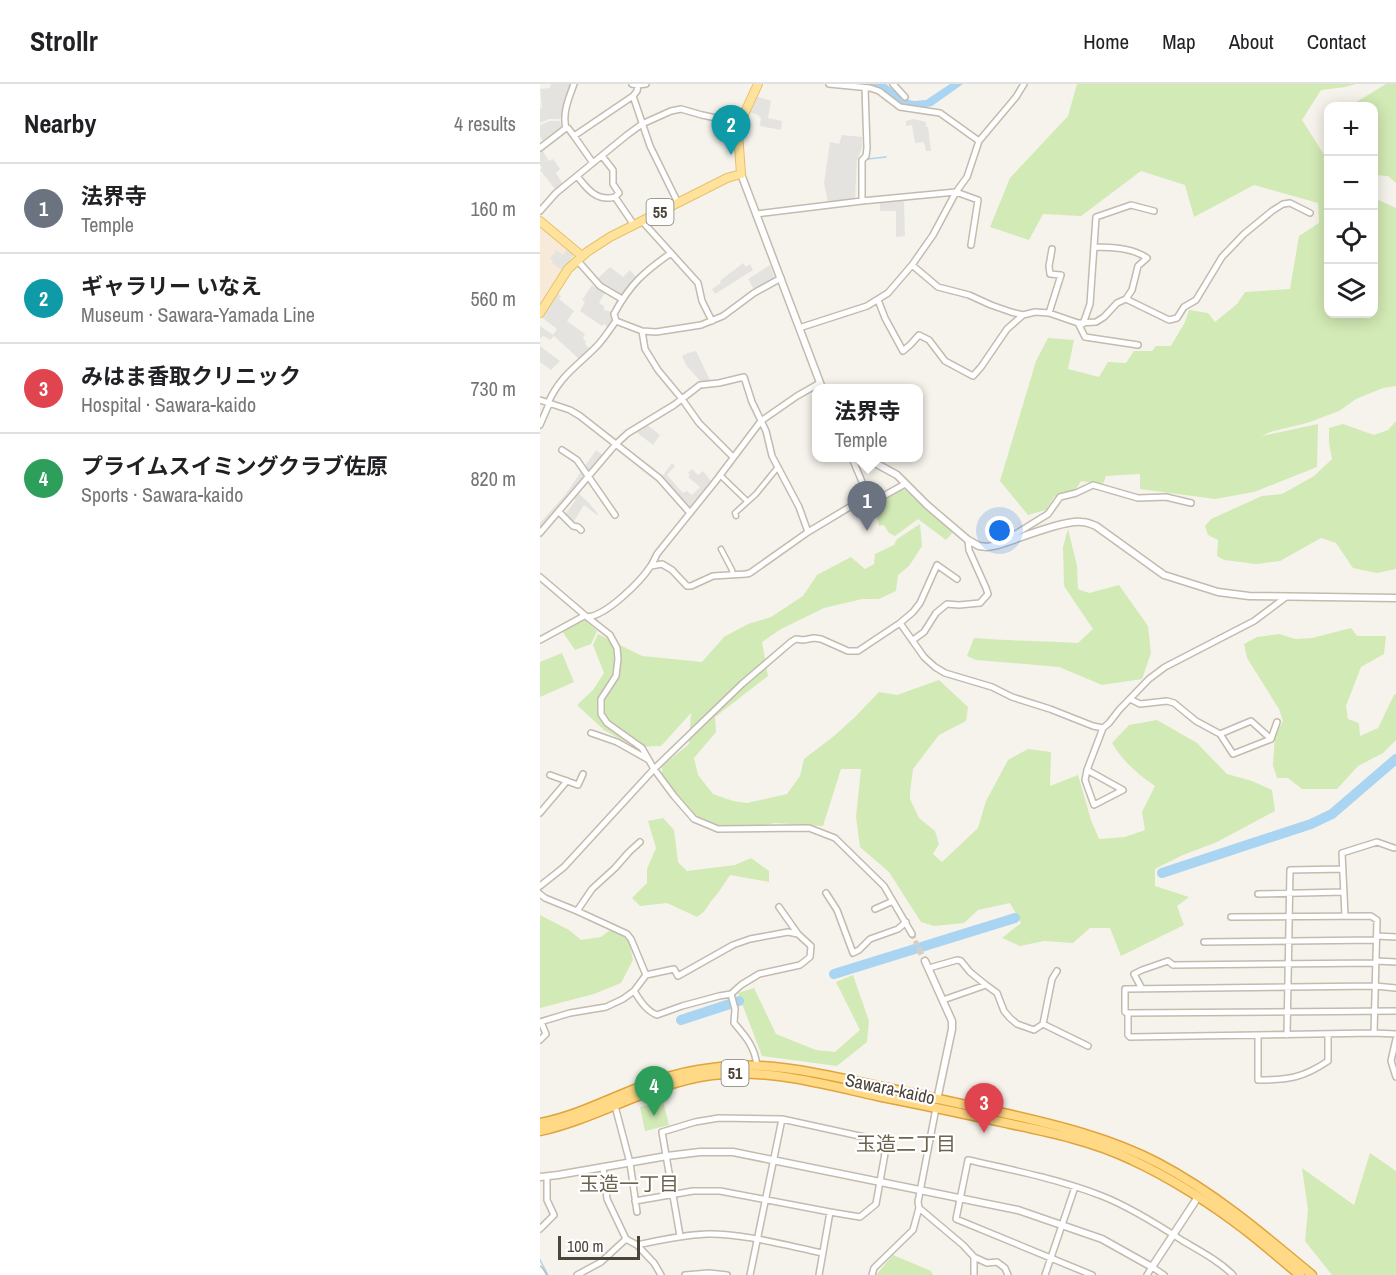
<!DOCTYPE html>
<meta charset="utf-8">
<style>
body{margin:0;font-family:"Archivo Narrow","Noto Sans JP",sans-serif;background:#f6f6f6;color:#202124}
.controls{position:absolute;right:18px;top:18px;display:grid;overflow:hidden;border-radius:12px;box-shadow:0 3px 15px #0003}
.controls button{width:54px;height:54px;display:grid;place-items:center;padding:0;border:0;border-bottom:2px solid #e0e0e0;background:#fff;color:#202124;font:30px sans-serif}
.scale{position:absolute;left:18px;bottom:15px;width:82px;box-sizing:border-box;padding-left:6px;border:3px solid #4b4439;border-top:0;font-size:16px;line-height:21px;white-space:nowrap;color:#4b4439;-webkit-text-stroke:4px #fff;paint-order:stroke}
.you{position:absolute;left:460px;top:447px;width:21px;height:21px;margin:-15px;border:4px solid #fff;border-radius:50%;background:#1a73e8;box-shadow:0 0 0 9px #1a73e833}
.badge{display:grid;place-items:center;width:39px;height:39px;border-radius:50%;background:#fc3f1d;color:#fff;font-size:20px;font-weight:700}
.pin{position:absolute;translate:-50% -50px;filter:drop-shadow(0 2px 3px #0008)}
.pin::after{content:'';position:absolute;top:32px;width:21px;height:18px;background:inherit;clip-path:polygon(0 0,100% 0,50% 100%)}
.popup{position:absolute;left:272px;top:300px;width:111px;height:78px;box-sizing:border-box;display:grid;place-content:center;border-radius:12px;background:#fff;filter:drop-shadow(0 2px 4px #0005);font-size:20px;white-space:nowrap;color:#757577}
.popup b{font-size:22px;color:#202124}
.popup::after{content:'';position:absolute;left:50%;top:100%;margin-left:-12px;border:12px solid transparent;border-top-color:#fff}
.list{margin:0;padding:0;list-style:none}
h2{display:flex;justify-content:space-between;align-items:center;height:78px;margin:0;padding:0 24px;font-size:26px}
h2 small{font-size:20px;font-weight:400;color:#757577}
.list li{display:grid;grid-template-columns:39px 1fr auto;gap:18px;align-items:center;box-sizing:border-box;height:90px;padding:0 24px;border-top:2px solid #e0e0e0}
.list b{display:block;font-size:22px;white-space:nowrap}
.list p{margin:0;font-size:20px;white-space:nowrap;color:#757577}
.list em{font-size:20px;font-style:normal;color:#757577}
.icon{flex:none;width:33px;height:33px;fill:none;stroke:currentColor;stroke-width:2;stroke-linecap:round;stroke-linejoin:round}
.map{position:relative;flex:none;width:856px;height:1191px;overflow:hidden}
header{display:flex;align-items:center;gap:36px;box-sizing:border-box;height:84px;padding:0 30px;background:#fff;border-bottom:2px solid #e0e0e0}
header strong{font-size:28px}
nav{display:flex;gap:33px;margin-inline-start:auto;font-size:21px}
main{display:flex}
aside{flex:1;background:#fff}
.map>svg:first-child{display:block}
.commercial{fill:#f7ead8}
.green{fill:#d2eab5}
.parking{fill:#e5e3e0}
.water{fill:#a9d4f2}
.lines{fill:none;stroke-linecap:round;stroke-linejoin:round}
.stream{stroke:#a9d4f2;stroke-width:1.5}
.river{stroke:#a9d4f2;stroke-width:10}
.minor-tunnel{stroke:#d4d0c8;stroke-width:5;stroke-dasharray:5 2.5;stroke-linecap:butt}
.tertiary-tunnel{stroke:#d4d0c8;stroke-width:6;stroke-dasharray:6 3;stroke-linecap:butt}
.pedestrian-casing{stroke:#c2bbae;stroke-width:7}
.minor-casing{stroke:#c2bbae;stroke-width:8}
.tertiary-casing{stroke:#c2bbae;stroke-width:9}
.primary-casing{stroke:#e6c16a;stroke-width:10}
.trunk-casing{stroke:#e0a43c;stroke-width:11}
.pedestrian{stroke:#fff;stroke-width:4}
.minor{stroke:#fff;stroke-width:5}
.tertiary{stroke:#fff;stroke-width:6}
.primary{stroke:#ffe39c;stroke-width:8}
.trunk{stroke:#ffd985;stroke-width:8}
.labels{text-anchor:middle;stroke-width:4.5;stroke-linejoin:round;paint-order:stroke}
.shield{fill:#fff;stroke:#817c74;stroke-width:1.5}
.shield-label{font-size:16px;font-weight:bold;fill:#4b4439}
.street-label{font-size:18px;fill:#4b4439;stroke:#fff}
.neighbourhood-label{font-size:20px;fill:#6e6250;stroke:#fff}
</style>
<header>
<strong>Strollr</strong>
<nav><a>Home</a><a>Map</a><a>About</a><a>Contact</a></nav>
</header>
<main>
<aside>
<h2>Nearby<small>4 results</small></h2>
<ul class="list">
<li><span class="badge" style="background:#6b7280">1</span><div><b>法界寺</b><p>Temple</p></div><em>160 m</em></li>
<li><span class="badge" style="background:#0f9aa8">2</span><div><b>ギャラリー いなえ</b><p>Museum · Sawara-Yamada Line</p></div><em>560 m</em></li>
<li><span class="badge" style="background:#e0444e">3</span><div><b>みはま香取クリニック</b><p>Hospital · Sawara-kaido</p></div><em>730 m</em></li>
<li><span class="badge" style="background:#2e9e5b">4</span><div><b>プライムスイミングクラブ佐原</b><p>Sports · Sawara-kaido</p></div><em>820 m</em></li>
</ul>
</aside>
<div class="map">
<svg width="856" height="1191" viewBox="0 0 856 1191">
<rect width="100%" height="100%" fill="#f6f3ec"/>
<!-- commercial -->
<path class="commercial" d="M0 142 33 167V172L0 220Z"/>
<!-- green -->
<path class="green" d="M537 0H816L805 3 781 6 762 36 788 77V230H834V114L856 124V302L843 304 816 315 799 327 767 339 730 348 722 352 778 340 777 383 714 408 675 415 600 405V390L566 392 563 400 541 397 536 405 514 413 506 426 488 431 460 397 496 277 508 254 534 256 528 285 559 293 568 278 586 279 594 267H612L616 262H631L645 238 649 226 668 229 675 238 697 220 705 208 750 205 759 152 779 139 778 119 714 101 654 133 645 101 601 87 541 132 503 130 489 156 450 143 470 94 528 32Z
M846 0H856V99L848 92 834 91V22H806L818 17Z
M856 337V485L837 489 813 484 796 459 781 454 740 477 716 480 684 476 677 472 678 456 668 451 665 442 671 435 722 412 742 410 774 392 792 375 789 359V344L803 340 834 351 848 346Z
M362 403 386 426 413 448 406 456 378 435 355 452 349 449 344 441 339 442 334 419Z
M380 440 382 462 369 482 358 491 356 507 339 515H322L284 524 241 545 222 558 228 592 175 633 176 648 154 674 158 691 173 710 193 717 207 719 247 710 260 692 264 675 294 652 315 633 339 608 357 611 399 596 428 623 426 637 399 651 373 685 370 708V715L379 734 395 747 399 760 393 770 402 778 438 744 446 717 468 676 488 665 511 668 510 702 538 691 551 736 559 755 585 753 605 746 602 728 615 702C598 690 583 678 572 659L589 641 617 636 657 659 687 690 712 697 732 706 735 727 677 758 643 771 615 785V802L649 813 637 822 644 841 581 872 570 844H550L533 859 504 857 480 862 462 854 481 839 470 819 438 826 424 839 394 842 381 838 349 788 320 763 316 733 321 685H301L283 742 235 739 200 745 178 743 155 734 133 707 122 690V682L149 660 151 629 121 662 94 663 64 646 37 621 53 606 64 589 53 561 58 550 102 572 162 578 184 553 208 540 231 533 263 512 277 491 311 473 325 485 334 480 335 470 354 461 357 455Z
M528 445 537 482 538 505 549 509 579 501 608 542 611 569 602 595 562 601 519 583 436 576 427 572 434 554C469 557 503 557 538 559L553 545 524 502 523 463Z
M43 535 57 547 51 560 35 566 22 547Z
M811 544 817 552H846L844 570 821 583 806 622 808 635 819 639 820 652 838 644 854 611 856 610V656L843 669 818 682 797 705H762L748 694H737L733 681 735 651 743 637 739 625 707 574 704 560 717 553 739 550 755 555 772 554Z
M22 569 34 598 0 613V578Z
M123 734 134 746 138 778 147 787 195 781 211 774 229 787V798L190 791C184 800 180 807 173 815 165 824 168 826 157 833L127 819 100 822 92 814 107 799V785L116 764 108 737Z
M0 831 29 846 41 856 61 853 73 844 89 857 93 876 81 899 54 910 0 924Z
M313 891 329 937 327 958 297 982 222 972 198 909 214 904 236 950 276 966 295 968 320 946 296 898Z
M123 1017 129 1041 105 1047 100 1023Z
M830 1069 856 1087V1191H792L765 1157 768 1126 762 1084 814 1121Z
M353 1171 391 1187 393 1191H336Z"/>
<!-- parking -->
<path class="parking" d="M11 0H32L20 35H9L0 39V25L2 24 0 5 10 4Z
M216 12 231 17 228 34 242 37 241 46 220 42 221 34 218 31 209 28Z
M374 35 386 38V43H388L391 67H386L384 58 375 59 372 41 366 42V37Z
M10 37H20L22 45 4 59 0 52V41Z
M302 51 322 53V64L317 76 315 116 288 119 284 99 290 58 299 60Z
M2 66 9 77 13 75 20 85 16 89 23 100 15 105 0 86 2 84 0 80V68Z
M364 116 365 152 356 153V127H340V119Z
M28 164 33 167V172L23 187 12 179 13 177 10 175 16 166 23 171Z
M203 179 206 183 210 180 213 186 175 210 172 205 181 199 180 197Z
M230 181 235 195 215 207 208 195Z
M70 183 83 193 90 186 96 193 82 212 62 199 58 194Z
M57 200 66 207 59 219 64 222V226L73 228 74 236 69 244 64 240 62 242 40 227 45 218 42 216 52 201 55 203Z
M15 207 21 212 19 215 34 227 27 237 45 250 43 254 46 258 45 260 50 265 40 276 14 252 10 256 3 252 0 255V242L13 251 17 245 0 232Z
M0 262 20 277 11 286 0 278Z
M156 267 171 298H161L146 281 142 272 148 269Z
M106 340 120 351 113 361 95 347Z
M56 366 64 372 0 445V439L25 411Z
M132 379 135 382 127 391 143 409 147 407 152 411 160 403 148 393 150 391 148 389 152 385 158 391 163 387 171 397 150 423H147L121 394Z
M38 409 50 420 58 430 57 431 44 421 33 439 25 430 35 417V412Z"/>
<!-- water -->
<path class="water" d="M319 0H346L365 15 374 17 386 16 410 0H423L392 22 377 25 358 19 340 4Z"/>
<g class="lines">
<!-- stream -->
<path class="stream" d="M328 75 346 73
M0 1176 8 1191"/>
<!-- river -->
<path class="river" d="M622 789 771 740 792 730 856 675
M294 890 475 834
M141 936 199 917"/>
<!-- minor-tunnel -->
<path class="minor-tunnel" d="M372 850 379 865"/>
<!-- tertiary-tunnel -->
<path class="tertiary-tunnel" d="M379 865 385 877"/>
<!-- pedestrian casing -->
<g class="pedestrian-casing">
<path id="pedestrian" d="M180 391 207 417
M196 432 195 429 216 410 238 383
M181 465 192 486 193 491"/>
</g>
<!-- minor casing -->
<g class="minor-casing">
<path id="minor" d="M92 0 98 1 106 0
M289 0 330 4 339 7 360 23 400 29 439 57 476 13 484 0
M353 0 365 13
M98 1 97 7 93 12 110 62 138 119
M26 44C22 29 29 14 34 0
M34 52 53 79
M0 64 26 44H28L34 52 93 12
M62 72 73 86V100L79 109 75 113
M37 92C47 105 57 118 75 113L94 141
M322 117V76L326 72 327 64 325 4
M0 127 16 109 87 51 102 40 131 27 141 25 162 31 200 39
M216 130 322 117 416 108 393 151 372 181 348 209 327 222 259 244
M102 137 158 199 162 217 172 237
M431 161 438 116 416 108 427 93 439 57
M554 163C573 164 591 163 607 174L598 182 592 206 586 215
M37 176 60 202 82 215
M372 181 398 203 429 211 451 221 471 228 483 231 495 228 509 229 538 239 556 238 564 233 577 219 586 215 629 236 637 234 644 223 656 216 682 173 704 150 732 127 743 120 750 119 770 129
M338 216 345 234 363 267 371 260 379 251 389 256 405 277 433 292 441 283 467 245 483 231
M509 229 521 191 510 190 509 182 512 165
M76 237 102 247 116 248 161 241 183 232 214 209 241 194
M538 239 545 253 598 261
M543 240 550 220 556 133 591 121 614 127
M102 247 105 265 118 286 142 315 159 339 193 373
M0 316 30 326 40 332 119 394 150 429
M8 319C20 292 36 283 56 263 64 255 69 246 76 237L74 230C90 200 104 188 131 169
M0 341 9 320
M22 366 37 376 75 431
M312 374 331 419 365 400
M19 428 33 442 38 443 41 446
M0 449 76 360 88 349 134 321 160 301 179 299 204 293 212 318 226 347 232 372 259 423 268 448
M464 457 508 430 520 413 536 409 553 401 598 414 626 413 651 419
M111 482 122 480 132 486 147 502H151L173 492 206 490 210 489 268 448 328 412
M0 493 47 533C66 532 100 498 110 483 113 479 115 474 117 470L175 398 221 337 257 312 280 299
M47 533 70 551 77 564 78 575 76 592 61 615V630L67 639 102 664 114 685 134 712 154 735 178 745 269 744 295 754 344 802 372 850
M360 539 373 528 380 519 397 481 417 495
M0 556 44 532
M373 556 384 548 396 529 407 520 419 521 440 519 448 510 446 504 429 466 428 456
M590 615 600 620 627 617 634 619 656 637 680 650 693 670 731 655 737 638
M51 649 77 658 109 676
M680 650 711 637 731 655
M547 686 545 696 554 721 583 706 547 686 563 644
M10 691 38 701 43 690
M0 729 27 697
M0 802 24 783 114 685 202 600 251 558 256 555 263 556 274 554 281 555 308 567H318L360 539 384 573 395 583 405 589 452 603 472 613 510 625 553 642 563 644 569 639 579 626 609 595 625 583 714 537 746 513
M286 809 297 826 313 869 319 866 330 855 358 845 366 838
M0 810 5 814 37 827 87 850 91 855 106 891
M718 810 804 808
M239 823 258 850
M335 825 353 817
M37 827 52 805 75 784 89 768 100 758
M805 832 802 769 837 758 854 764
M691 833 831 832 837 836 834 949
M837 852 856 853
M664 858 836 856
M836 877 856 878
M389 884 417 876 421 877 430 888 446 901
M856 904 835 902 585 905V928L587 929 856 927
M602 905 594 890 602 886 628 877 633 881 836 879
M191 910 195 925 194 939C206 953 215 963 217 982
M403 916 446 901 457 909 464 927 470 934 477 940 494 946 503 940 512 895 517 887
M588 930V951L590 953 834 949 856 950
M0 938 30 929 66 923 83 915 94 907 106 891 134 885 138 892 193 861 210 855 248 848 258 850 271 862 270 873 260 881 219 890 201 901 191 910 179 912 142 922 117 931C106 927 100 916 94 907
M503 940 548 962
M718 951V996C748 996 763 994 788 977V950
M747 951 750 786 803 785
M856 955 851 977 856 993
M0 956 6 950 1 938
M75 1022 90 1079 97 1128
M63 1083 67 1115 86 1155 97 1161 114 1179 121 1191
M95 1117 153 1107H180L290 1128
M379 1124 423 1161 434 1173 447 1179 457 1178 465 1184 468 1191
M0 1145 14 1131 7 1116V1093
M140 1152 122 1048 155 1038 179 1034 242 1035 347 1058 336 1120 320 1133 290 1128 279 1191
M97 1161C120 1156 143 1151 167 1150 202 1149 248 1162 283 1169
M0 1186 3 1191
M37 1191 61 1178 86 1155
M145 1191 169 1189 187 1191
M210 1191 242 1035
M332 1191 334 1184 373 1146 379 1124 378 1118 396 1024
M434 1191V1173
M505 1191 535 1103
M552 1191 416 1135 428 1076C473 1086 518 1095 562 1112 590 1123 617 1140 643 1157 660 1167 679 1177 693 1191
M607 1191 612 1183 624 1191"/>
</g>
<!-- tertiary casing -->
<g class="tertiary-casing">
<path id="tertiary" d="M201 90 282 304
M326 374 357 391 387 421 428 456 439 462 447 463 458 461C478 455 523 436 542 438 547 438 551 440 556 442L624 491 678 508 709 512 856 514
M385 877 412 937V945L397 1016
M0 1093 18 1091 127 1072 160 1068H193L478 1126 562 1155 612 1183 658 1113"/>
</g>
<!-- primary casing -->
<g class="primary-casing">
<path id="primary" d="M0 137 42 172
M0 229 28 185 47 168 70 153 187 94 201 90 198 48 200 39 218 0"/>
</g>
<!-- trunk casing -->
<g class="trunk-casing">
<path id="trunk" d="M0 1039C42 1031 79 1009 119 996 136 990 154 986 172 984 232 975 293 993 352 1005 389 1013 426 1021 463 1029 516 1041 570 1054 618 1079 675 1109 723 1150 772 1191
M0 1047C59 1034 111 999 172 991 229 984 286 1001 342 1013 383 1021 425 1030 466 1039 509 1048 553 1057 592 1076 629 1093 672 1120 704 1145 723 1159 741 1176 760 1191"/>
</g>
<!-- pedestrian -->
<use href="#pedestrian" class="pedestrian"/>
<!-- minor -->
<use href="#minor" class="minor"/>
<!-- tertiary -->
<use href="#tertiary" class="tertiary"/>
<!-- primary -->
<use href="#primary" class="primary"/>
<!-- trunk -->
<use href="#trunk" class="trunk"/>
</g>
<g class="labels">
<!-- shield labels -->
<g class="shield">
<rect x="106.5" y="115" width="27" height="26" rx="4.5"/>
<rect x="181.5" y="976" width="27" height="26" rx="4.5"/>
</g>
<g class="shield-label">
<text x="120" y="134">55</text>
<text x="195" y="995">51</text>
</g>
<!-- street labels -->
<g class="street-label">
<text transform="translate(350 1005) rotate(12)" y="6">Sawara-kaido</text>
</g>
<!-- neighbourhood labels -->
<g class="neighbourhood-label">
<text x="366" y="1067">玉造二丁目</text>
<text x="89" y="1107">玉造一丁目</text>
</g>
</g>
</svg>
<div class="controls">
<button>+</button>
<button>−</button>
<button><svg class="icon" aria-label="locate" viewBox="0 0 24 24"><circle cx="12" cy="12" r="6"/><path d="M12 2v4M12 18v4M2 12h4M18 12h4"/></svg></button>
<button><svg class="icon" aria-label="layers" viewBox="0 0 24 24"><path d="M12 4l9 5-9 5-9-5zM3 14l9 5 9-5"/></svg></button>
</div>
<div class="scale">100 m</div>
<div class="you"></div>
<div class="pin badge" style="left:327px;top:447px;background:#6b7280">1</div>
<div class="popup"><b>法界寺</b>Temple</div>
<div class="pin badge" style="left:191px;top:71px;background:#0f9aa8">2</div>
<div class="pin badge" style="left:444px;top:1049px;background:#e0444e">3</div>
<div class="pin badge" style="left:114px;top:1032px;background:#2e9e5b">4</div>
</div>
</main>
